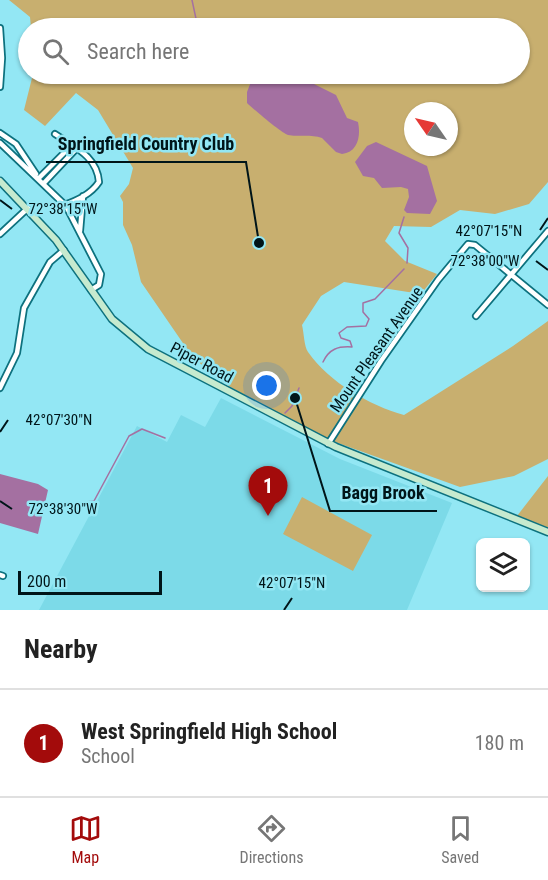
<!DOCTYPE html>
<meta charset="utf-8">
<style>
body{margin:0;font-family:"Roboto Condensed",sans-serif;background:#f6f6f6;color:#222}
.controls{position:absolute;right:18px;bottom:18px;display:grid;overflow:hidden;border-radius:9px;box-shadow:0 2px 4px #0004}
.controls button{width:54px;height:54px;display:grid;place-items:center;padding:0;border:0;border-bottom:2px solid #e0e0e0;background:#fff;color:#222;font:30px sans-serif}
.compass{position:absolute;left:404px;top:102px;width:54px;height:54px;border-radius:50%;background:#fff;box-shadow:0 2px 4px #0004;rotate:304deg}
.scale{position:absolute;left:18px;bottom:15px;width:144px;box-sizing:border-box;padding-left:6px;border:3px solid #001519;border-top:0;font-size:16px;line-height:21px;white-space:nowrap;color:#001519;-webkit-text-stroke:4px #93e7f4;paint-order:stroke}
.you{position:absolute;left:267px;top:386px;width:21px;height:21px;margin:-15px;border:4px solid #fff;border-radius:50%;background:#1a73e8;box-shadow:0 0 0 9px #1a73e833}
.badge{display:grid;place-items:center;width:39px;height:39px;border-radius:50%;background:#a30b0b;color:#fff;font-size:20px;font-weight:700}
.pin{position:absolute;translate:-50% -50px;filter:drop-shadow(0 2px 3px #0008)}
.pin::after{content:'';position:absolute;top:32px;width:21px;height:18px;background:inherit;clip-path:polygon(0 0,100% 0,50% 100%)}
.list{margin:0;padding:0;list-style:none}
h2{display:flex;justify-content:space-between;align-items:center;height:78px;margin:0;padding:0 24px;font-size:26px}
h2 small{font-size:20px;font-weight:400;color:#767676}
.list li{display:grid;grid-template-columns:39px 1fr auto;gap:18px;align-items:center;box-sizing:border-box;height:108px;padding:0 24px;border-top:2px solid #e0e0e0}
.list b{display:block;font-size:22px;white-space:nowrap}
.list p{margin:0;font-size:20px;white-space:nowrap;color:#767676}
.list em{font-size:20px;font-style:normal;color:#767676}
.icon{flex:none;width:33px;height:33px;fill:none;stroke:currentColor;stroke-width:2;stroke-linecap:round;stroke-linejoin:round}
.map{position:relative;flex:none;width:548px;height:610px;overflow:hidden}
.search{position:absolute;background:#fff;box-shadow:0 2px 4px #0004;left:18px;right:18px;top:18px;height:66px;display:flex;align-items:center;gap:15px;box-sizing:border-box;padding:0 21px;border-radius:33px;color:#767676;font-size:22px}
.sheet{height:186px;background:#fff}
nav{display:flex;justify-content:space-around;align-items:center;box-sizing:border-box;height:84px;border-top:2px solid #e0e0e0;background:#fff;font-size:16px;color:#767676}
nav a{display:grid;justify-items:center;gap:3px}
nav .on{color:#a30b0b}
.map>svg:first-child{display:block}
.built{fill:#7cdae8}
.green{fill:#c8af6f;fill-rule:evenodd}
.water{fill:#a470a1}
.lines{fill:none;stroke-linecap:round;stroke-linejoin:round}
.stream{stroke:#a470a1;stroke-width:1.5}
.street-casing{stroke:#0d717e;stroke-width:8}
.secondary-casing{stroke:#0d717e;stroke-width:9}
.street{stroke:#fff;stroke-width:4.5}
.secondary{stroke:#c6eacf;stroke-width:6}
.ticks{fill:none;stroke:#001519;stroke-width:2}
.labels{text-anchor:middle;stroke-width:5;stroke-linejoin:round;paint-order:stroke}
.street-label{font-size:16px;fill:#001519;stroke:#93e7f4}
.ticks-label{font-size:15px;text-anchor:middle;fill:#001519;stroke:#93e7f4;stroke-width:5;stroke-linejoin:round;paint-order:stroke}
.leader{fill:none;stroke:#001519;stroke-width:2}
.callout-dot{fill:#001519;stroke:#93e7f4;stroke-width:2}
.callout-label{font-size:18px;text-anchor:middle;font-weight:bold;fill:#001519;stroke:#93e7f4;stroke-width:5;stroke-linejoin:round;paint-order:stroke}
</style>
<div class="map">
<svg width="548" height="610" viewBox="0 0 548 610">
<rect width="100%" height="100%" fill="#93e7f4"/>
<!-- built -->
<path class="built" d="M221 398 340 459 452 503 407 610H39L137 426 167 442 181 415 205 427Z"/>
<!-- green -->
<path class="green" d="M9 0H548V182L529 204 495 214 460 210 431 227 394 226 385 241 405 261 437 274 421 294 344 282 321 296 302 325C304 333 304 346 308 352 330 383 369 405 404 415L513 346 548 321V459L514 476 460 487 324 438 225 384 208 372 187 349 141 282 132 245 123 225V202L120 196 129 184 133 168 98 110 76 93 45 126 24 110 33 74H520V28H31L30 17ZM413 111H449V147H413Z
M548 476V528L517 516Z
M302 497 372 535 353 571 283 534Z"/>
<!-- water -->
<path class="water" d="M254 74H301L312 83 336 95 347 118 358 122C361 136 358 152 342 154L336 152 322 138C311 134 299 137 288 135 283 134 253 109 247 103V92Z
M376 142 427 166 437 201 430 214 407 213 404 210 409 197 408 189 401 187 382 188 374 178 363 176 355 162 367 146Z
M0 474 38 484 48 490 38 534 0 523Z"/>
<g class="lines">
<!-- stream -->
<path class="stream" d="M192 0 198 28
M229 74 233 81
M404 217 399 233 408 248 407 263
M323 362C329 349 338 346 352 347L350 341 341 338 339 333 347 327 366 326 369 319 363 312V303L375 299 404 269
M285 413 292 406 299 388
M49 507 94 501 129 436 142 429 165 438"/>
<!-- street casing -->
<g class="street-casing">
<path id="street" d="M0 28 2 58 0 87
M0 133 16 144 36 174
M55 134C74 147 97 156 99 182 91 194 78 200 64 205
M0 143 66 206 101 274 99 285 91 290
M39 178 71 146
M44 183 76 149
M80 231 83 196
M0 234 28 208
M476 316 548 231
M0 388 17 353 24 308 50 262 64 250
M328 444 381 361 438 280 468 244 475 245 548 305
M0 575 3 576"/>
</g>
<!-- secondary casing -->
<g class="secondary-casing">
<path id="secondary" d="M0 181 56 240 112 319 148 349 336 447 548 532"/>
</g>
<!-- street -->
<use href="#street" class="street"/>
<!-- secondary -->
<use href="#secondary" class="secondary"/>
</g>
<!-- ticks -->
<path class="ticks" d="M0 200 12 209M540 230 548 218M536 261 548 270M0 432 8 420M0 501 12 509M284 610 292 598"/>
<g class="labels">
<!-- street labels -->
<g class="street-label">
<text transform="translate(376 349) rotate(-55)" y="6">Mount Pleasant Avenue</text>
<text transform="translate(202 362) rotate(28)" y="6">Piper Road</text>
</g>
</g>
<g class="ticks-label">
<text x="63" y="214">72°38'15"W</text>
<text x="489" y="236">42°07'15"N</text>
<text x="485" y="266">72°38'00"W</text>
<text x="59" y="425">42°07'30"N</text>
<text x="63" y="514">72°38'30"W</text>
<text x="292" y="588">42°07'15"N</text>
</g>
<!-- callouts -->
<path class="leader" d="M259 243L246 162H46M295 398L330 511H437"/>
<g class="callout-dot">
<circle cx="259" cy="243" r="6"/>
<circle cx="295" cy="398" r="6"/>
</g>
<g class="callout-label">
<text x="146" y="150">Springfield Country Club</text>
<text x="383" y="499">Bagg Brook</text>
</g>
</svg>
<div class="controls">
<button><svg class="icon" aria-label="layers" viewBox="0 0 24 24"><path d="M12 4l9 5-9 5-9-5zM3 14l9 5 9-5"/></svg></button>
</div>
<svg class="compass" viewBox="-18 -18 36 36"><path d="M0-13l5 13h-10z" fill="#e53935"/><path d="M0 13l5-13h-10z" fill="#767676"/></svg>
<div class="scale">200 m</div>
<div class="you"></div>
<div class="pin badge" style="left:268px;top:516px">1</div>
<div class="search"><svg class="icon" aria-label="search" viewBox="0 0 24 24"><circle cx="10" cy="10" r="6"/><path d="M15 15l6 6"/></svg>Search here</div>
</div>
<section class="sheet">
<h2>Nearby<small></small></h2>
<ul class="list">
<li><span class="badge">1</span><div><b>West Springfield High School</b><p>School</p></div><em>180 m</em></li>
</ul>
</section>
<nav>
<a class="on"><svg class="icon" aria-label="map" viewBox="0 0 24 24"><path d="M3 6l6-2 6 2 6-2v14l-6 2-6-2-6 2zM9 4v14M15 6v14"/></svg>Map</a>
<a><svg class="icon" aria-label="directions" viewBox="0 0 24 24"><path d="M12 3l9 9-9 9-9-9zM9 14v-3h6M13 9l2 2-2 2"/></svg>Directions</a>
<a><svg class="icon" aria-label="saved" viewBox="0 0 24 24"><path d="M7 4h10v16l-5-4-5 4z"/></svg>Saved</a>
</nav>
